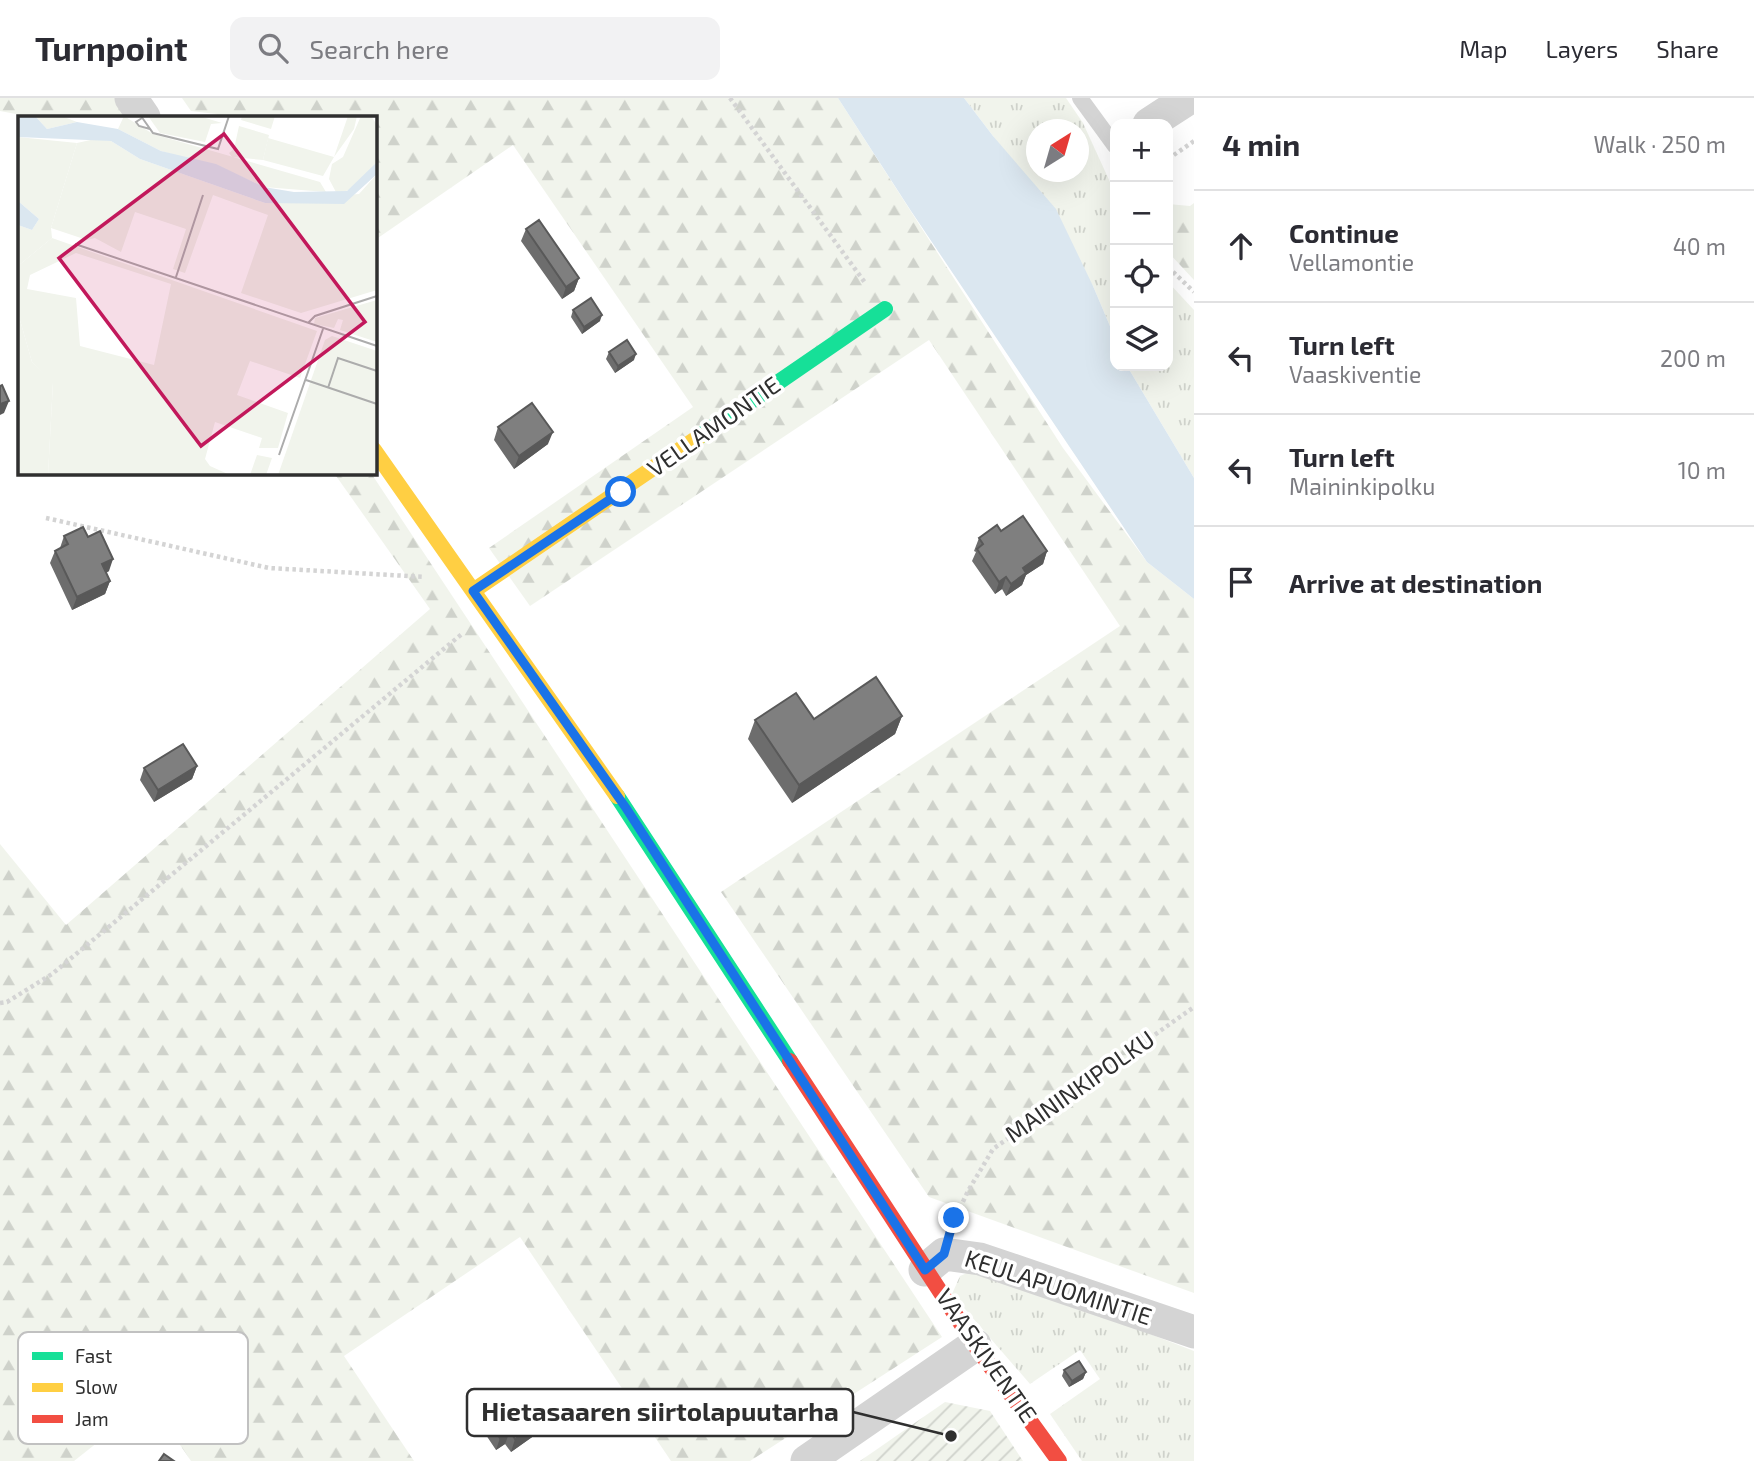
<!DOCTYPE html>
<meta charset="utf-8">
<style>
body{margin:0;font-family:"Exo 2",sans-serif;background:#f2f2f3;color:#2b2b33}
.controls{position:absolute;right:21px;top:21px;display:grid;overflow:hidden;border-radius:14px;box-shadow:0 7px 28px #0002}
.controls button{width:63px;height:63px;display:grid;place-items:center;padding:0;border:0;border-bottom:2px solid #e1e1e2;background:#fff;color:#2b2b33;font:35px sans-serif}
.compass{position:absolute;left:1026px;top:21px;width:63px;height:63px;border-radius:50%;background:#fff;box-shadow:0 7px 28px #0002;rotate:37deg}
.stop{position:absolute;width:21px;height:21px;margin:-16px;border:5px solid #1a73e8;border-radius:50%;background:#fff}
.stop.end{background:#1a73e8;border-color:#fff;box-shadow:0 2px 7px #0008}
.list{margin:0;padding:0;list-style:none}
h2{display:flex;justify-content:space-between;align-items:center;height:91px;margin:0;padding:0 28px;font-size:30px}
h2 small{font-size:23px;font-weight:400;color:#7c7c81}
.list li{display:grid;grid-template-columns:46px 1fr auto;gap:21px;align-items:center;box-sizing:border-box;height:112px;padding:0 28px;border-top:2px solid #e1e1e2}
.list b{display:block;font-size:26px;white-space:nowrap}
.list p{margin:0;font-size:23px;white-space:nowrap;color:#7c7c81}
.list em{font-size:23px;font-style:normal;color:#7c7c81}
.icon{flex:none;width:38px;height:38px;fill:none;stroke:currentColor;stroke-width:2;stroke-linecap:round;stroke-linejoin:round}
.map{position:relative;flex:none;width:1194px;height:1363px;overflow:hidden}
header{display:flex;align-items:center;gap:42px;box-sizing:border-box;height:98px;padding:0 35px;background:#fff;border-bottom:2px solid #e1e1e2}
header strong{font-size:33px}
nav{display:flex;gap:38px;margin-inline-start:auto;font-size:24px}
.search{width:490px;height:63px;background:#f2f2f3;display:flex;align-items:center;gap:18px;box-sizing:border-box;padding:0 24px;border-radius:14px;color:#7c7c81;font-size:26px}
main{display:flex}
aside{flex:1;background:#fff}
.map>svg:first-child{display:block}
.grass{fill:url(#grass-tufts);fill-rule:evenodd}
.forest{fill:url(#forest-firs)}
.garden{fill:url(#garden-furrows)}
.water{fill:#dbe7f0}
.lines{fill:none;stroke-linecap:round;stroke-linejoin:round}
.path{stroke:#d4d4d4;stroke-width:4.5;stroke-dasharray:3.5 3.5;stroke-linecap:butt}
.lane{stroke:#d4d4d4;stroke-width:16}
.street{stroke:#d4d4d4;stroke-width:33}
.fast{stroke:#16e098;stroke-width:16}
.slow{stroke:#ffcf43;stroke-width:16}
.jam{stroke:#f24e42;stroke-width:16}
.wall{fill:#6d6d6d}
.shaded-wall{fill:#595959}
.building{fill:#7f7f7f;stroke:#595959;stroke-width:2}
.route{stroke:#1a73e8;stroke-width:9}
.labels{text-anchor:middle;stroke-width:7;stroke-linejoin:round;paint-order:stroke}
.street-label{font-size:24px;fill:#2f2f2f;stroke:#fff}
.inset-road{fill:none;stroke:#acacac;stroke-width:2}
.view{fill:#c2185b;fill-opacity:0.15;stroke:#c2185b;stroke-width:3.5}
.inset-edge{fill:none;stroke:#2f2f2f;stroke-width:3.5}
.key{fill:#fff;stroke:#c1c1c1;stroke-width:2}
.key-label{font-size:19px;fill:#2f2f2f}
.leader{fill:none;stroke:#2f2f2f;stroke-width:2.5}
.callout-dot{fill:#2f2f2f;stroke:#fff;stroke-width:2.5}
.callout{fill:#fff;stroke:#2f2f2f;stroke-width:2.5}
.callout-label{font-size:26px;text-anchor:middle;font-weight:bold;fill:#2f2f2f}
</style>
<header>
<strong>Turnpoint</strong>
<div class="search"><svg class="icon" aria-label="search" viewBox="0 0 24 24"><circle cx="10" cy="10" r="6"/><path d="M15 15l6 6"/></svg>Search here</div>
<nav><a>Map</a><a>Layers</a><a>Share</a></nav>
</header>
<main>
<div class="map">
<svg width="1194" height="1363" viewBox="0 0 1194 1363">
<defs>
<pattern id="grass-tufts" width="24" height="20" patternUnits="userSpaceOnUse" patternTransform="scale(1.75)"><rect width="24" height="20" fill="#f1f4ec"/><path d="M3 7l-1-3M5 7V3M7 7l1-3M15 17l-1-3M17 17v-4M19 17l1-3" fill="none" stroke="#cfd2cb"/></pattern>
<pattern id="forest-firs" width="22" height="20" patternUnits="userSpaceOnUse" patternTransform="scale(1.75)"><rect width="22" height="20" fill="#f1f4ec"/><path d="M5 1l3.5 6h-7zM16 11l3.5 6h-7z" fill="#cfd2cb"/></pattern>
<pattern id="garden-furrows" width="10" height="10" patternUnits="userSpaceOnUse" patternTransform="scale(1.75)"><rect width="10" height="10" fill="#f1f4ec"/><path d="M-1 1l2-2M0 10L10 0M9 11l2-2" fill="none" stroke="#cfd2cb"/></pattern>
</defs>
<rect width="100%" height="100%" fill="#fff"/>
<!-- grass -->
<path class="grass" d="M964 0H1066L1083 25 1115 95V240L1093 188 993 38ZM1036 32H1078V74H1036Z
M1168 184 1194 212V380L1127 268H1168Z
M979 1170 1194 1253V1363H1082L1050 1316 1100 1281 1080 1252 1030 1286 952 1196 960 1178Z"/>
<!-- forest -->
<path class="forest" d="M0 0H117L130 19H32L0 13Z
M182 0H838L1063 350 1147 464 1194 501V1195L929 1099 721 794 1120 528 929 242 530 508 489 450 693 309 513 47 375 142 374 19H220L216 16 191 13Z
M1194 105V182L1168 154V106L1190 108Z
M334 375H371L942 1239 750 1363H671L520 1139 344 1258 414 1363H191L150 1303 74 1363H0V746L66 827 430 511Z"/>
<!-- garden -->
<path class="garden" d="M945 1304 990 1313 1023 1363H860Z"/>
<!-- water -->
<path class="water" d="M838 0H964L993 38 1056 111 1093 188 1115 240V268H1127L1194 380V501L1147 464 911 113Z"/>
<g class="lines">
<!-- path -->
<path class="path" d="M730 0 866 186
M1168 61 1194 43
M1168 169 1194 194
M46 420 269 470 425 479
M0 905 7 904 52 876 463 535
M951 1129 968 1093 993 1051 1194 909"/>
<!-- lane -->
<path class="lane" d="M1080 0 1115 48"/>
<!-- street -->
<path class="street" d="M131 0 144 19
M1149 26 1189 0
M925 1172 944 1156 980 1161 1194 1234
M807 1363 975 1247"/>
<!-- fast -->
<path class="fast" d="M700 338 885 211
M617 698 790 963"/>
<!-- slow -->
<path class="slow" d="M374 352 617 698
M473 493 700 338"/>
<!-- jam -->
<path class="jam" d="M790 963 975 1247 1059 1363"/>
</g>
<!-- wall -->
<path class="wall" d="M526 131 579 180 574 193 562 201 521 143Z
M573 212 600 223 582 236 571 219Z
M609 254 634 262 615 275 606 261Z
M498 329 548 346 514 371 494 342Z
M1001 433 1047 453 1043 466 1026 477 1022 487 1006 498 1002 491 995 496 972 463 976 454 974 453 979 440Z
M64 438 88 439 109 473 106 475 110 483 105 496 72 512 50 465 55 453 60 450Z
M902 618 895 636 792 705 748 641 755 622Z
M197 668 192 681 154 704 140 682 144 670Z
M1064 1272 1086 1274 1083 1281 1069 1289 1062 1278Z
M541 1312 537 1321 535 1337 511 1354 505 1346 496 1352 484 1334 489 1322Z"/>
<!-- shaded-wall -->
<path class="shaded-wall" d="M579 180 574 193 562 201 566 189Z
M602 217 600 223 582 236 584 229Z
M636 256 634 262 615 275 618 268Z
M9 303 4 315 0 317V306Z
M553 334 548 346 514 371 519 358Z
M1047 453 1043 466 1026 477 1022 487 1006 498 1011 486 1023 470Z
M113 461 109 473 97 479 102 466Z
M1006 479 1002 491 995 496 999 484Z
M110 483 105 496 72 512 77 499Z
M902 618 895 636 792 705 799 687Z
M197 668 192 681 154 704 158 692Z
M1086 1274 1083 1281 1069 1289 1072 1283Z
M541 1312 536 1324 534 1316Z
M540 1324 535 1337 511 1354 515 1341Z
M510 1333 505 1346 496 1352 500 1340Z"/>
<!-- building -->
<path class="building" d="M539 122 579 180 566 189 526 131Z
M591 200 602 217 584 229 573 212Z
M627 242 636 256 618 268 609 254Z
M2 287 9 303 0 306V288Z
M532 305 553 334 519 358 498 329Z
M1023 418 1047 453 1023 470 1026 475 1011 486 1006 479 999 484 977 451 983 446 979 440 997 427 1001 433Z
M83 429 88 439 100 433 113 461 102 466 110 483 77 499 55 453 68 446 64 438Z
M876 579 902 618 799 687 755 622 796 595 814 621Z
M183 646 197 668 158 692 144 670Z
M1079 1263 1086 1274 1072 1283 1064 1272Z
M530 1295 541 1312 534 1316 540 1324 515 1341 510 1333 500 1340 489 1322Z
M164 1356 174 1363H159Z"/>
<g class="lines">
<!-- route -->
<path class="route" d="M621 394 473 493 626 710 925 1172 944 1156 954 1120"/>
</g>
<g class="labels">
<!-- street labels -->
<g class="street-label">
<text transform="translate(714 329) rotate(-35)" y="8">VELLAMONTIE</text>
<text transform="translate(1080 989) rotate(-35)" y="8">MAININKIPOLKU</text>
<text transform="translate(1058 1190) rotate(18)" y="8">KEULAPUOMINTIE</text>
<text transform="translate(986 1258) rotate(55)" y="8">VAASKIVENTIE</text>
</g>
</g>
<!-- overview -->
<g transform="translate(18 18)">
<rect width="359" height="359" fill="#fff"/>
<path d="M106 0 135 18 302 66 308 76 246 71 211 55 143 35 100 13ZM130 0H181L204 7 193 8 187 26 142 17ZM343 0H353L359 9V46L334 73 319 78 311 63 314 48 325 41ZM250 22 316 41 305 60 245 44ZM359 184V226L322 214 325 204 320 203 316 212 296 208 297 202Z" fill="#f1f4ec"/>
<path d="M224 0H257L253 13 223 4ZM330 0H339L336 13 316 41ZM221 10 251 19 245 44 214 41 211 37 216 33ZM77 23 93 25 122 43 247 87 341 78 359 58V174L283 197 223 177 250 99 195 79 167 157 155 153 168 113 117 96 103 136 77 122 69 124 33 112 59 27ZM34 122 299 215 282 262 232 245 219 279 270 297 260 332H241L244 322 197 306 187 343 192 350 212 359H30L35 267 14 246 0 197V150ZM58 137 153 168 136 249 62 230 58 182 9 173 12 159ZM239 339 254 342 248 359H232Z" fill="#f1f4ec" fill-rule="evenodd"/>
<path d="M17 0 46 1 59 6 29 13ZM0 21 59 27 33 112 34 122 0 150V109L14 114 21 103 0 85ZM0 197 14 246 35 266 30 359H0Z" fill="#f1f4ec"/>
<path d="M314 220 359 235V359H260L307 224Z" fill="#f1f4ec"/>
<path d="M0 0H17L29 13 59 6 100 13 143 35 198 48 246 71 276 76 329 75 359 46V58L326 88 247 87 122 43 93 25 0 21ZM0 85 21 103 14 114 0 109Z" fill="#dbe7f0"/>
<path class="inset-road" d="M123 0 135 17 200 33 211 0M124 2 118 6 121 10 132 13M57 128 359 230M158 161 185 79M290 207 297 200 359 180M288 264 359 288M310 272 320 242 359 255M261 339 305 213"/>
<path class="view" d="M206 18 347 206 183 330 41 142Z"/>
<rect width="359" height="359" class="inset-edge"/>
</g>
<!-- legend -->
<rect x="18" y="1234" width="230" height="112" rx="10" class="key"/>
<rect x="32" y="1254" width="31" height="8" fill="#16e098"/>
<rect x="32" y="1285" width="31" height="9" fill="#ffcf43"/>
<rect x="32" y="1317" width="31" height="8" fill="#f24e42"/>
<g class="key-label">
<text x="75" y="1265">Fast</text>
<text x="75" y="1296">Slow</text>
<text x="75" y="1328">Jam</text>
</g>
<!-- callouts -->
<path class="leader" d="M951 1338L853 1314"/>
<circle class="callout-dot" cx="951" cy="1338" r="7"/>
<rect class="callout" x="467" y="1291" width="386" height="47" rx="7"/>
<g class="callout-label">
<text x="660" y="1323">Hietasaaren siirtolapuutarha</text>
</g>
</svg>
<div class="controls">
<button>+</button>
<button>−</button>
<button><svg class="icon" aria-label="locate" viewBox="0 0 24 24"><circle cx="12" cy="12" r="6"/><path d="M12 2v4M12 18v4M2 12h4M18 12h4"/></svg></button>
<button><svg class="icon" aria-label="layers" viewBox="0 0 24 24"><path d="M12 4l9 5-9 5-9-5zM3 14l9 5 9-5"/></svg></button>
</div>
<svg class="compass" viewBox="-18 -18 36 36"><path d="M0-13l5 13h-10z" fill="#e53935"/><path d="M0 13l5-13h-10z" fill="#7c7c81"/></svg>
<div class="stop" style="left:621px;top:394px"></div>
<div class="stop end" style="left:954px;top:1120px"></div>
</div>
<aside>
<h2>4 min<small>Walk · 250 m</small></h2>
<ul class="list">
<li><svg class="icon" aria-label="ahead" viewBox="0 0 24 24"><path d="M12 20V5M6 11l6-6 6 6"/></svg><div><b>Continue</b><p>Vellamontie</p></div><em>40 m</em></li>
<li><svg class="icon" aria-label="left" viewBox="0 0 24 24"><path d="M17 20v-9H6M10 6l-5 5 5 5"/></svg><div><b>Turn left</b><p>Vaaskiventie</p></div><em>200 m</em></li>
<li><svg class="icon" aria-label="left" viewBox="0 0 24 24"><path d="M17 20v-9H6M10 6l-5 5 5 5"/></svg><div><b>Turn left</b><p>Maininkipolku</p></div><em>10 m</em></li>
<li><svg class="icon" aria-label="arrive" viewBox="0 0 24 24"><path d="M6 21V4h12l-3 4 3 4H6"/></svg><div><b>Arrive at destination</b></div></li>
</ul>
</aside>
</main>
